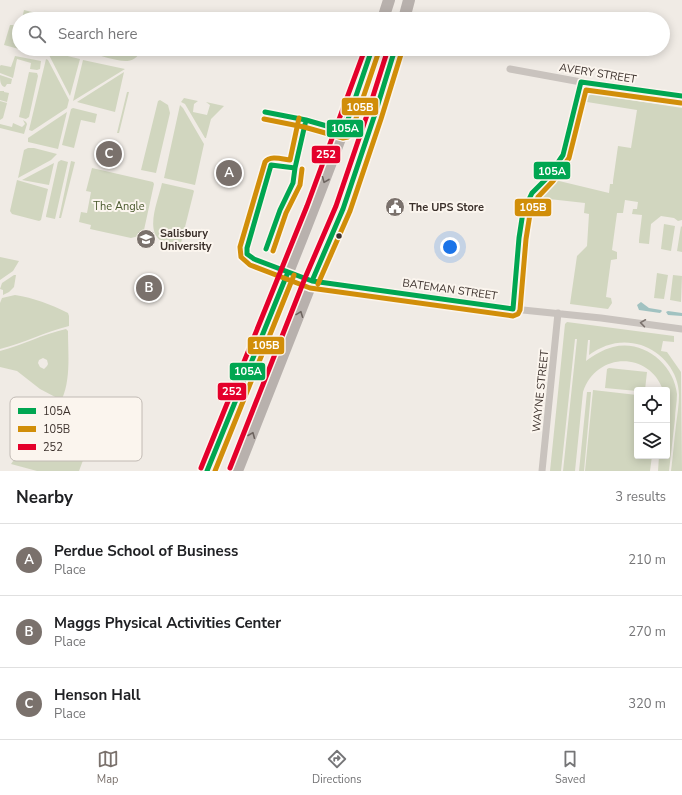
<!DOCTYPE html>
<style>
body{margin:0;font-family:"Nunito Sans",sans-serif;background:#f2f2f2;color:#202124}
.controls{position:absolute;right:12px;bottom:12px;display:grid;overflow:hidden;border-radius:4px;box-shadow:0 2px 10px #0003}
.controls button{width:36px;height:36px;display:grid;place-items:center;padding:0;border:0;border-bottom:1px solid #e0e0e0;background:#fff;color:#202124;font:20px sans-serif}
.you{position:absolute;left:450px;top:247px;width:14px;height:14px;margin:-10px;border:3px solid #fff;border-radius:50%;background:#1a73e8;box-shadow:0 0 0 6px #1a73e833}
.badge{display:grid;place-items:center;width:26px;height:26px;border-radius:50%;background:#7a716c;color:#fff;font-size:13px;font-weight:700}
.pin{position:absolute;translate:-50% -50%;border:2px solid #fff;box-shadow:0 1px 4px #0006}
.list{margin:0;padding:0;list-style:none}
h2{display:flex;justify-content:space-between;align-items:center;height:52px;margin:0;padding:0 16px;font-size:17px}
h2 small{font-size:13px;font-weight:400;color:#757577}
.list li{display:grid;grid-template-columns:26px 1fr auto;gap:12px;align-items:center;box-sizing:border-box;height:72px;padding:0 16px;border-top:1px solid #e0e0e0}
.list b{display:block;font-size:15px;white-space:nowrap}
.list p{margin:0;font-size:13px;white-space:nowrap;color:#757577}
.list em{font-size:13px;font-style:normal;color:#757577}
.icon{flex:none;width:22px;height:22px;fill:none;stroke:currentColor;stroke-width:2;stroke-linecap:round;stroke-linejoin:round}
.map{position:relative;flex:none;width:682px;height:471px;overflow:hidden}
.search{position:absolute;background:#fff;box-shadow:0 2px 10px #0003;left:12px;right:12px;top:12px;height:44px;display:flex;align-items:center;gap:10px;box-sizing:border-box;padding:0 14px;border-radius:22px;color:#757577;font-size:15px}
.sheet{height:268px;background:#fff}
nav{display:flex;justify-content:space-around;align-items:center;box-sizing:border-box;height:56px;border-top:1px solid #e0e0e0;background:#fff;font-size:11px;color:#757577}
nav a{display:grid;justify-items:center;gap:2px}
nav .on{color:#7a716c}
.map>svg:first-child{display:block}
.green{fill:#d1d6bf;fill-rule:evenodd}
.water{fill:#a1c2c1}
.lines{fill:none;stroke-linecap:round;stroke-linejoin:round}
.minor{stroke:#c9c3be;stroke-width:7}
.primary{stroke:#b8b1ad;stroke-width:12}
.bus-1-casing{stroke:#fbf5ee;stroke-width:8}
.bus-2-casing{stroke:#fbf5ee;stroke-width:8}
.bus-3-casing{stroke:#fbf5ee;stroke-width:8}
.bus-1{stroke:#00a651;stroke-width:5}
.bus-2{stroke:#d18e09;stroke-width:5}
.bus-3{stroke:#e4002b;stroke-width:5}
.oneway{stroke:#6d645f}
.oneway2{stroke:#7b726d}
.bus-dot{fill:#3b302b;stroke:#fbf5ee;stroke-width:1.5}
.labels{text-anchor:middle;stroke-width:4;stroke-linejoin:round;paint-order:stroke}
.street-label{font-size:11px;fill:#3b302b;stroke:#fbf5ee}
.park-label{font-size:11px;fill:#4a5a2e;stroke:#fbf5ee}
.poi-label{font-size:11px;font-weight:bold;fill:#3b302b;stroke:#fbf5ee;text-anchor:start}
.key{fill:#fbf5ee;stroke:#c1bab4;stroke-width:1}
.key-label{font-size:11px;fill:#3b302b}
.line-badge{stroke:#fbf5ee;stroke-width:1.5}
.badge-label{font-size:11px;text-anchor:middle;font-weight:bold;fill:#fff}
</style>
<div class="map">
<svg width="682" height="471" viewBox="0 0 682 471">
<rect width="100%" height="100%" fill="#f0ebe5"/>
<!-- green -->
<path class="green" d="M24 10 52 17 51 19H22Z
M10 25H14V28L19 29V49L4 45Z
M20 49H44L43 55Z
M91 49H142C134 66 122 61 108 58 101 56 95 55 91 49Z
M51 52 80 59 70 96 49 55Z
M15 56 41 61 40 69 37 70 30 69 31 63 17 59 13 78 0 73V66L1 65 11 67Z
M46 59 48 60 69 100 67 108 32 131 29 130Z
M83 60 125 69 73 101Z
M29 72 37 73 38 76 29 117 26 119 19 117Z
M124 72 115 112 77 102Z
M0 75 12 79 11 84H7L5 87C0 86 0 80 0 75Z
M0 91H4V92L9 93 7 102 0 100Z
M127 92H129L119 133H117Z
M586 94 588 96 592 94 682 108V220L678 221 674 218 661 216 651 224 649 244 639 243V240L642 215 632 214 633 209H637L638 202 625 200 623 213H617L612 250 617 252V259L611 260 606 297 611 298 612 303 608 309 570 304 577 256 587 246 589 214 584 213 585 203 540 198 538 203 534 202 538 195 555 180 609 193 610 184H613V181L618 146 631 148 637 110 587 102 581 122 578 121Z
M184 98 198 101 194 104 193 112 207 115 210 105 206 102 224 106 211 119 206 138H205L185 104 181 102Z
M160 100 168 105 170 113 156 173 141 170 158 101Z
M0 101 7 103 3 118 0 120Z
M180 105 183 108 204 144 195 185 164 178Z
M73 108 97 114 95 123 81 120 74 148 62 145 71 109Z
M67 112 58 149 28 142V138Z
M23 120 26 122 27 124 24 134 0 128V124L12 127 13 123 22 127 25 124Z
M28 148H34L57 154 51 160 18 178 24 150Z
M61 160 68 162 55 219 46 217V216L58 162Z
M71 161 75 162 61 218H59Z
M54 163 49 185 22 180Z
M92 168 153 182 154 184 144 230 139 236 131 238 90 229 91 225 79 222 81 212 87 213 91 192 86 191Z
M17 180 48 189 41 220 39 221 12 214 10 211Z
M162 183 193 190 194 191 181 243 179 245C173 244 165 243 160 240 145 229 159 198 162 183Z
M664 224 675 226 671 251 661 249Z
M681 226 682 227V252L677 251Z
M0 257 19 261 13 271 0 280Z
M657 273 668 275 664 299 654 298Z
M14 275H16L14 287 9 292 3 295V290L0 289 2 283Z
M673 275 682 276 681 302 670 300Z
M15 295C34 298 50 304 68 313L69 316V326C45 332 24 343 0 349V303L2 298Z
M567 322 674 336V342L663 341 661 351 667 352 681 372 682 471H671C673 456 674 441 676 425 677 416 679 405 679 395 679 372 662 352 641 345 622 339 604 344 589 355L590 340H588L586 361C594 355 602 350 613 347 643 339 674 364 677 394 677 402 675 411 675 419 673 436 671 454 669 471H658L659 456H667V390H663C649 351 596 352 583 392L575 471H563L577 339H575L561 471H550L565 324Z
M66 329 68 331C68 353 71 378 62 399H59L40 389 17 371 0 367V351C23 345 43 334 66 329ZM43 358 47 360 48 364 47 366 44 369 40 367 38 363 39 360Z
M609 368 647 372 645 390H637V391L605 388 607 369Z
M593 390 637 395V456H652L650 471H585Z
M587 392H591V393L584 471H579Z
M63 416H79L85 423 91 439 79 471H37L11 464 34 432Z"/>
<!-- water -->
<path class="water" d="M641 302 649 308 661 310 662 311 660 313 639 310 637 305Z
M668 311 682 313V316L668 315 666 312Z"/>
<g class="lines">
<!-- minor -->
<path class="minor" d="M510 69 581 82 682 96
M288 272 312 281 513 309 601 318 682 329
M513 309 519 238 523 212 532 193 548 177 563 155 581 82
M542 471 558 313"/>
<!-- primary -->
<path class="primary" d="M383 19 389 0
M404 19 409 0
M207 471C264 331 323 192 372 49
M237 471 312 281 343 209 374 117 395 49"/>
<!-- bus-1 casing -->
<g class="bus-1-casing">
<path id="bus-1" d="M265 112 306 120 344 131 372 49
M306 120 295 168 271 165 247 248V254L254 259 312 281 513 309 519 238 523 212 532 193 548 177 563 155 581 82 682 96
M266 249 280 210 293 183 295 168
M312 281 343 209 374 117 395 49
M207 471 288 272"/>
</g>
<!-- bus-2 casing -->
<g class="bus-2-casing">
<path id="bus-2" d="M299 118 290 160C282 159 270 155 265 162L240 247 241 257 250 265 310 288 513 316 518 314 520 310 526 239 530 214 538 197 553 181 569 158 586 90 681 103
M264 119 304 127 343 138 348 137 351 133 379 51
M273 251 286 213 300 185 302 169
M318 284 350 211 381 119 402 51
M215 471 294 275"/>
</g>
<!-- bus-3 casing -->
<g class="bus-3-casing">
<path id="bus-3" d="M201 468 307 206 365 49
M230 468 305 278 336 206 367 115 388 49"/>
</g>
<!-- bus-1 -->
<use href="#bus-1" class="bus-1"/>
<!-- bus-2 -->
<use href="#bus-2" class="bus-2"/>
<!-- bus-3 -->
<use href="#bus-3" class="bus-3"/>
</g>
<!-- one-way arrows -->
<defs><path id="oneway-chevron" d="M-2-3.5L2.5 0L-2 3.5" fill="none" stroke-width="1.6" stroke-linecap="round" stroke-linejoin="round"/></defs>
<g class="oneway">
<use href="#oneway-chevron" transform="translate(325 180) rotate(112)"/>
<use href="#oneway-chevron" transform="translate(300 314) rotate(-69)"/>
<use href="#oneway-chevron" transform="translate(252 435) rotate(-68)"/>
</g>
<use class="oneway2" href="#oneway-chevron" transform="translate(643 323) rotate(-172)"/>
<!-- icons -->
<defs>
<g id="civic-disc" transform="scale(1)"><circle r="9.5" fill="#7a716c" stroke="#fbf5ee"/><path d="M-.6-6.5H3V-4.5H.6V-3L4-1V1h2V6H-6V1h2V-1L-.6-3ZM-1.2 2.5V6h2.4V2.5Z" fill="#fff"/></g>
<g id="university-disc" transform="scale(1)"><circle r="9.5" fill="#7a716c" stroke="#fbf5ee"/><path d="M0-5L7-2L0 1L-7-2ZM-4 1L0 2.5L4 1V4Q0 6-4 4Z" fill="#fff"/></g>
</defs>
<g fill-rule="evenodd">
<use href="#civic-disc" x="395" y="207"/>
<use href="#university-disc" x="146" y="239"/>
</g>
<!-- markers -->
<circle class="bus-dot" cx="339" cy="236" r="3.5"/>
<g class="labels">
<!-- street labels -->
<g class="street-label">
<text transform="translate(598 73) rotate(9)" y="4">AVERY STREET</text>
<text transform="translate(450 289) rotate(8)" y="4">BATEMAN STREET</text>
<text transform="translate(540 391) rotate(-84)" y="4">WAYNE STREET</text>
</g>
<!-- park labels -->
<g class="park-label">
<text x="119" y="210">The Angle</text>
</g>
<!-- poi labels -->
<g class="poi-label">
<text x="409" y="211">The UPS Store</text>
<text x="160" y="237">Salisbury<tspan x="160" dy="13">University</tspan></text>
</g>
</g>
<!-- legend -->
<rect x="10" y="397" width="132" height="64" rx="6" class="key"/>
<rect x="18" y="408" width="18" height="6" fill="#00a651"/>
<rect x="18" y="426" width="18" height="6" fill="#d18e09"/>
<rect x="18" y="444" width="18" height="6" fill="#e4002b"/>
<g class="key-label">
<text x="43" y="415">105A</text>
<text x="43" y="433">105B</text>
<text x="43" y="451">252</text>
</g>
<g class="line-badge">
<rect x="341" y="97" width="38" height="19" rx="4" fill="#d18e09"/>
<rect x="326" y="119" width="38" height="19" rx="4" fill="#00a651"/>
<rect x="311" y="145" width="30" height="19" rx="4" fill="#e4002b"/>
<rect x="533" y="161" width="38" height="19" rx="4" fill="#00a651"/>
<rect x="514" y="198" width="38" height="19" rx="4" fill="#d18e09"/>
<rect x="247" y="336" width="38" height="19" rx="4" fill="#d18e09"/>
<rect x="229" y="362" width="37" height="19" rx="4" fill="#00a651"/>
<rect x="217" y="382" width="30" height="19" rx="4" fill="#e4002b"/>
</g>
<g class="badge-label">
<text x="360" y="111">105B</text>
<text x="345" y="132">105A</text>
<text x="326" y="158">252</text>
<text x="552" y="175">105A</text>
<text x="533" y="211">105B</text>
<text x="266" y="349">105B</text>
<text x="248" y="375">105A</text>
<text x="232" y="395">252</text>
</g>
</svg>
<div class="controls">
<button><svg class="icon" aria-label="locate" viewBox="0 0 24 24"><circle cx="12" cy="12" r="6"/><path d="M12 2v4M12 18v4M2 12h4M18 12h4"/></svg></button>
<button><svg class="icon" aria-label="layers" viewBox="0 0 24 24"><path d="M12 4l9 5-9 5-9-5zM3 14l9 5 9-5"/></svg></button>
</div>
<div class="you"></div>
<div class="pin badge" style="left:229px;top:173px">A</div>
<div class="pin badge" style="left:149px;top:288px">B</div>
<div class="pin badge" style="left:109px;top:154px">C</div>
<div class="search"><svg class="icon" aria-label="search" viewBox="0 0 24 24"><circle cx="10" cy="10" r="6"/><path d="M15 15l6 6"/></svg>Search here</div>
</div>
<section class="sheet">
<h2>Nearby<small>3 results</small></h2>
<ul class="list">
<li><span class="badge">A</span><div><b>Perdue School of Business</b><p>Place</p></div><em>210 m</em></li>
<li><span class="badge">B</span><div><b>Maggs Physical Activities Center</b><p>Place</p></div><em>270 m</em></li>
<li><span class="badge">C</span><div><b>Henson Hall</b><p>Place</p></div><em>320 m</em></li>
</ul>
</section>
<nav>
<a class="on"><svg class="icon" aria-label="map" viewBox="0 0 24 24"><path d="M3 6l6-2 6 2 6-2v14l-6 2-6-2-6 2zM9 4v14M15 6v14"/></svg>Map</a>
<a><svg class="icon" aria-label="directions" viewBox="0 0 24 24"><path d="M12 3l9 9-9 9-9-9zM9 14v-3h6M13 9l2 2-2 2"/></svg>Directions</a>
<a><svg class="icon" aria-label="saved" viewBox="0 0 24 24"><path d="M7 4h10v16l-5-4-5 4z"/></svg>Saved</a>
</nav>
